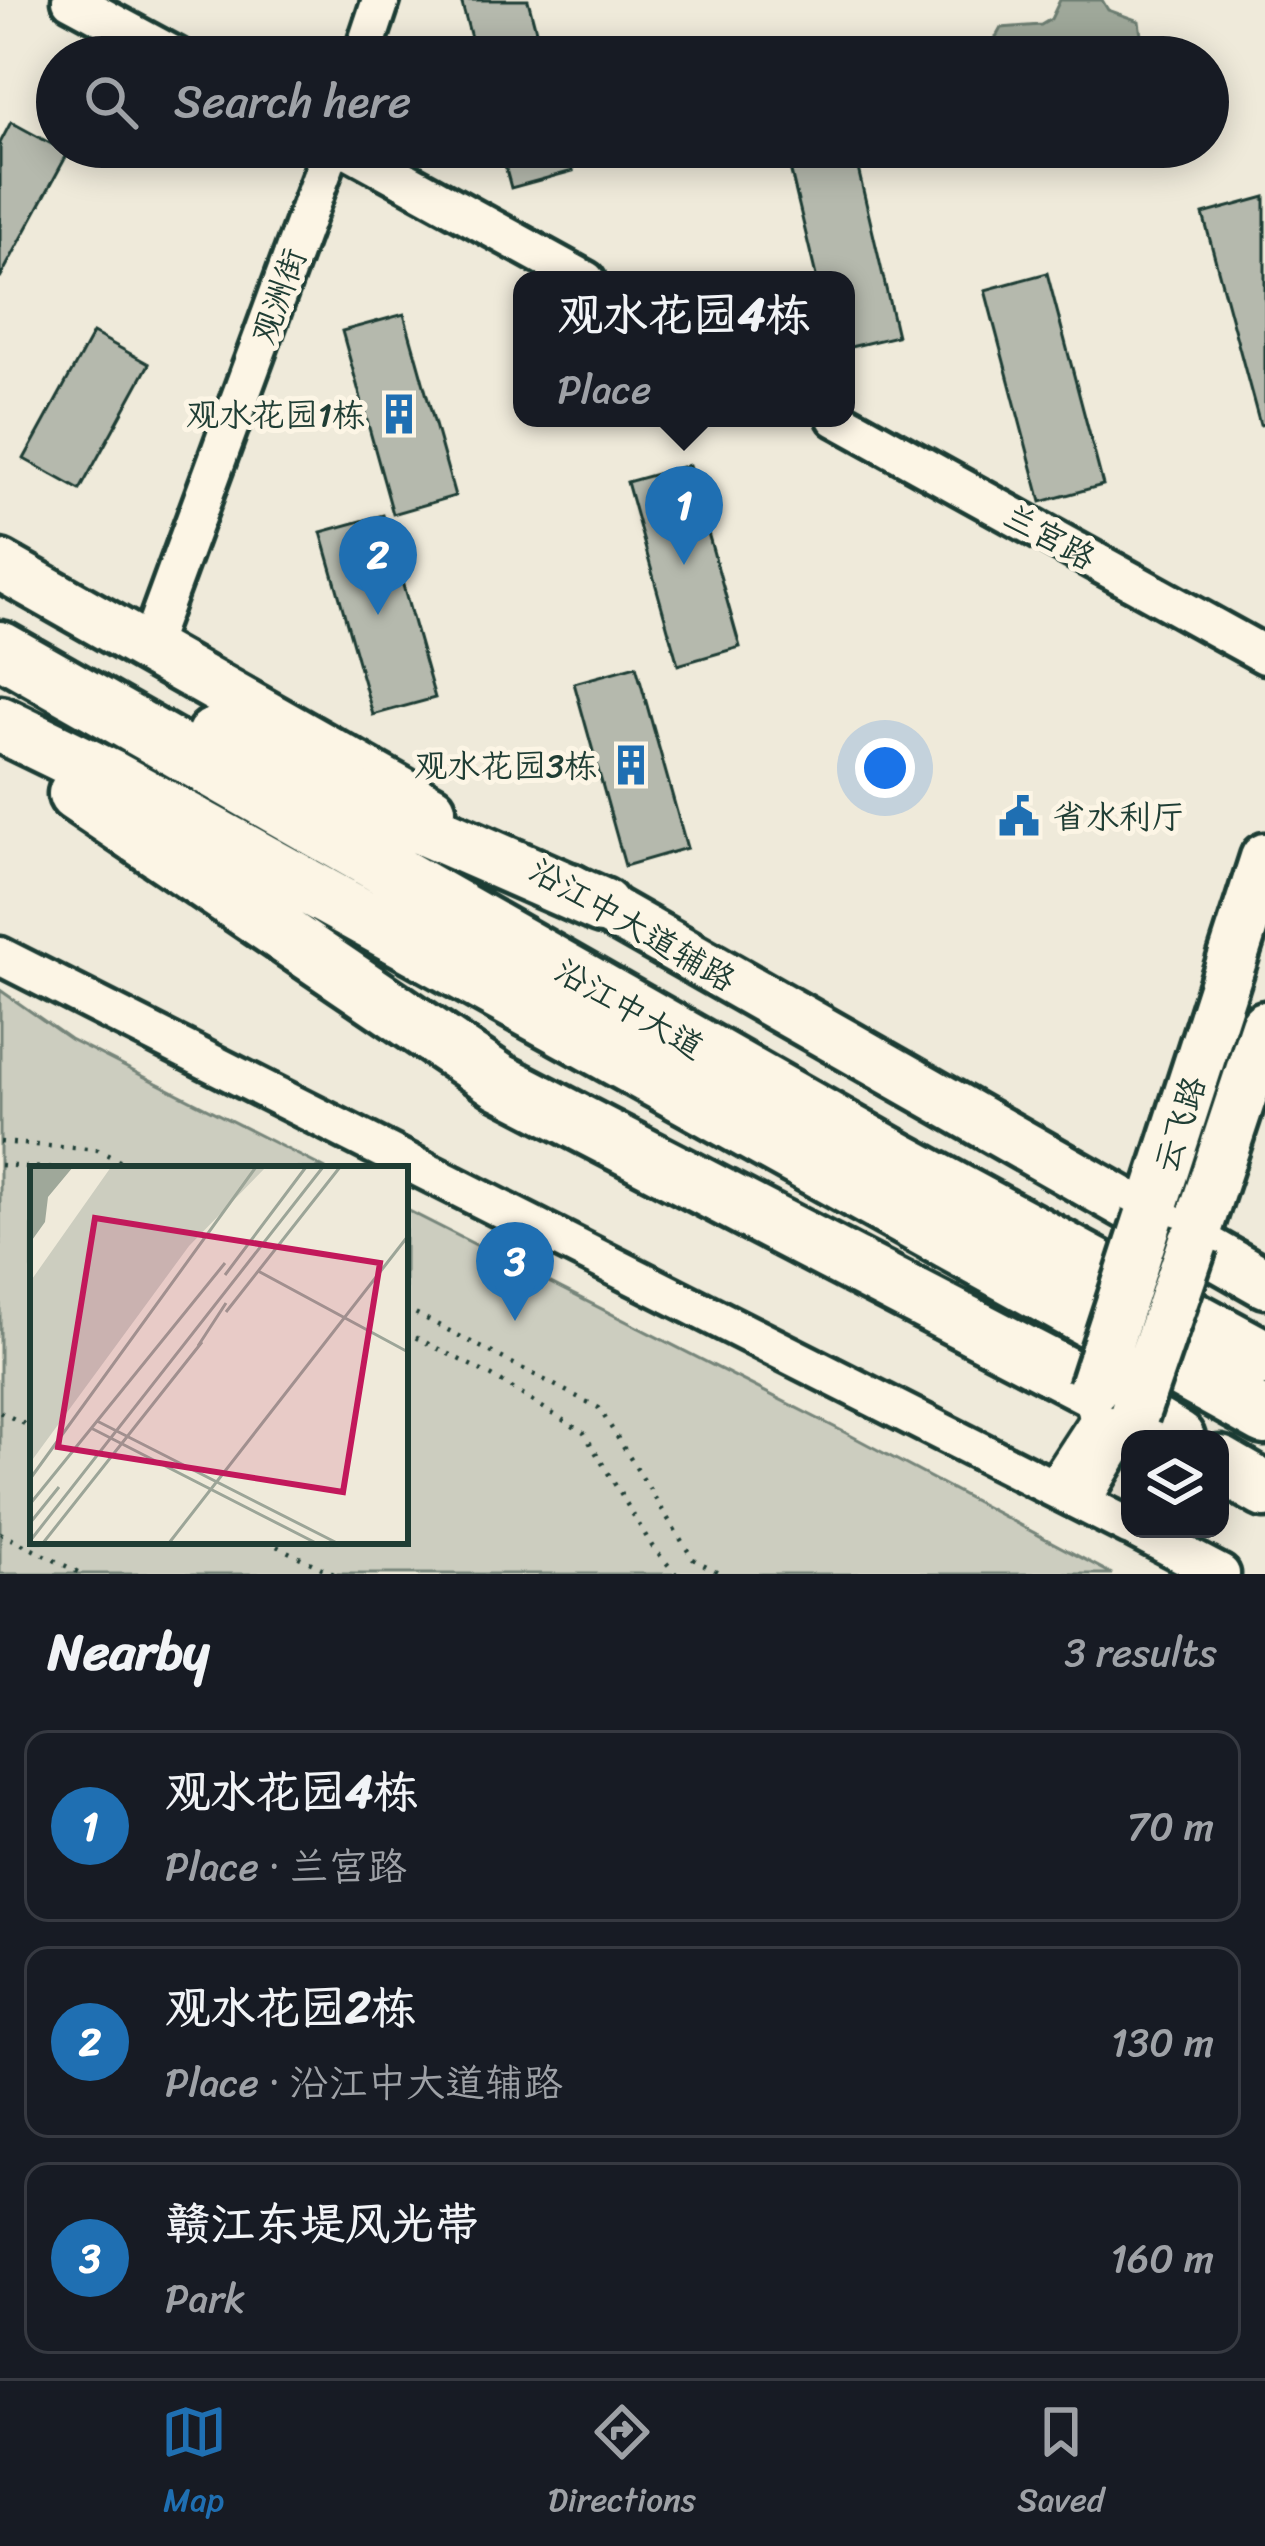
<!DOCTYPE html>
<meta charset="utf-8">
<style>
body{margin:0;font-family:Sriracha,"LXGW WenKai TC",sans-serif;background:#242831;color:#f1f3f6}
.controls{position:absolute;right:36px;bottom:36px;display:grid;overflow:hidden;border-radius:24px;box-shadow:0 6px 30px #0003}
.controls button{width:108px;height:108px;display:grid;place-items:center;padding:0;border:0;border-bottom:3px solid #363941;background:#171b24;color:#f1f3f6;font:60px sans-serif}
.you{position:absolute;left:885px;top:768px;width:42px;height:42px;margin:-30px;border:9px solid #fff;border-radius:50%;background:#1a73e8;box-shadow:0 0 0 18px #1a73e833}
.badge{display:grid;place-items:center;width:78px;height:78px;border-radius:50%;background:#1f6fb2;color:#fff;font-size:39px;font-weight:700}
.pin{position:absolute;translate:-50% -99px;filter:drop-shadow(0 3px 6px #0008)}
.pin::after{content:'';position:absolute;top:63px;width:42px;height:36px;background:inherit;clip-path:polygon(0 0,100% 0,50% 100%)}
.popup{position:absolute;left:513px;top:271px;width:342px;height:156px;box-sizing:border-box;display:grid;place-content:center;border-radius:24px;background:#171b24;filter:drop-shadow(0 3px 9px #0005);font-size:39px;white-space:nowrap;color:#9ea1a6}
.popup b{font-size:45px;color:#f1f3f6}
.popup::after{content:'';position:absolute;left:50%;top:100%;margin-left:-24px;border:24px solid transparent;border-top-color:#171b24}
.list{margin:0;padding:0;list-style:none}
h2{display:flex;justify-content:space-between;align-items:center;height:156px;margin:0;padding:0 48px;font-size:51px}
h2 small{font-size:39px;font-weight:400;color:#9ea1a6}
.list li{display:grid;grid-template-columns:78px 1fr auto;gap:36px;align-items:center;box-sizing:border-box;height:192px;margin:0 24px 24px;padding:0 24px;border:3px solid #363941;border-radius:24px}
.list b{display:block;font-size:45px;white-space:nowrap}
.list p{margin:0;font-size:39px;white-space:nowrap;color:#9ea1a6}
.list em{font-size:39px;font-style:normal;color:#9ea1a6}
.icon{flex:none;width:66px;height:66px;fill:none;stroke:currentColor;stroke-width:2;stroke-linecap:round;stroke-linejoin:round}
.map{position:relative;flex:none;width:1265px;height:1574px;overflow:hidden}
.search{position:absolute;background:#171b24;box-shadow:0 6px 30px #0003;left:36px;right:36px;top:36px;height:132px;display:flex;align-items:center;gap:30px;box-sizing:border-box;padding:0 42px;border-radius:66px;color:#9ea1a6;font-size:45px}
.sheet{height:804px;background:#171b24}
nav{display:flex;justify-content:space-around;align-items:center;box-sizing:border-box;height:168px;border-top:3px solid #363941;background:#171b24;font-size:33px;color:#9ea1a6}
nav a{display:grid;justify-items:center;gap:6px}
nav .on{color:#1f6fb2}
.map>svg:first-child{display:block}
.green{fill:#cccdbf;stroke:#76857a;stroke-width:3}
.water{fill:#9fa89a;stroke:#6c7d71;stroke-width:3}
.building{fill:#b5b9ad;stroke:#1f3d34;stroke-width:3}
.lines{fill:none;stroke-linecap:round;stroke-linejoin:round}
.minor-casing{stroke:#1f3d34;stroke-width:45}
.major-casing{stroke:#1f3d34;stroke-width:57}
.highway-casing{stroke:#1f3d34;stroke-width:63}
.path{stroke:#1f3d34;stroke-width:4.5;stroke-dasharray:3 9;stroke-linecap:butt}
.minor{stroke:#fcf5e5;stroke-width:36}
.major{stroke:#fcf5e5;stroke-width:48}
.highway{stroke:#fcf5e5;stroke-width:54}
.major-bridge-casing{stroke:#1f3d34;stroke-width:57;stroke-linecap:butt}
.major-bridge{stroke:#fcf5e5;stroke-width:48}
.labels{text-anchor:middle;stroke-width:10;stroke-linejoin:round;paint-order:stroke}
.street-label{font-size:33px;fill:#1f3d34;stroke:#fcf5e5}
.poi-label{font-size:33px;fill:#1f3d34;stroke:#fcf5e5;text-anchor:end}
.inset-road{fill:none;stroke:#9ca598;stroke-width:3}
.view{fill:#c2185b;fill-opacity:0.15;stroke:#c2185b;stroke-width:6}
.inset-edge{fill:none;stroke:#1f3d34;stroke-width:6}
</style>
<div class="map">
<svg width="1265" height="1574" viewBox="0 0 1265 1574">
<rect width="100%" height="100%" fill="#efeada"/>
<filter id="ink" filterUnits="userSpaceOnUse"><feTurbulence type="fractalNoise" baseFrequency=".00833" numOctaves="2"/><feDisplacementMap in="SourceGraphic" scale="24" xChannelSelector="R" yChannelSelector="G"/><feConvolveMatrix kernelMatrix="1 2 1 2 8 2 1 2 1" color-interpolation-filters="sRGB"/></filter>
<g filter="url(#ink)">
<!-- green -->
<path class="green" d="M0 990 70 1039 326 1169H33V1541H405V1209L846 1433 1112 1574H0Z"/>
<!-- water -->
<path class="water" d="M1060 0H1102L1108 10 1139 21 1144 57H985L1001 28 1041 25 1051 19Z"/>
<!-- building -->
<path class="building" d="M461 0H528L543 57H476Z
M11 122 68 153 0 278V143Z
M500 147H567L573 171 511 188Z
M785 147H853L897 336 846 348V280H817Z
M1265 197V424L1260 425 1203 214Z
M1047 273 1103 485 1041 502 985 290Z
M404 314 455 496 393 514 342 331Z
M93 333 149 364 80 490 24 459Z
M689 465 740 647 678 665 627 482Z
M383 515 435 698 373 715 321 532Z
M636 666 687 848 625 866 574 683Z"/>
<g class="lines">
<!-- minor casing -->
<g class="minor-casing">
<path id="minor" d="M71 0 177 57
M362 57 381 0
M344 147 586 280
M836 418 1265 655
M148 648 332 147
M0 956 1130 1527
M1055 1487 1098 1421 1093 1389
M1082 1501 1134 1415
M1135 1529 1221 1574"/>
</g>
<!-- major casing -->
<g class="major-casing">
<path id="major" d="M0 565 431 809
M570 888 1265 1283
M1149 1217 1265 858
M1193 1243 1265 1026"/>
</g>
<!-- highway casing -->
<g class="highway-casing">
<path id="highway" d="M0 649 897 1159 1265 1358
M0 724 111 778 1265 1417
M214 736 602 906
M76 794 499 1081 1093 1389 1177 1439
M1220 1464 1265 1490"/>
</g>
<!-- path -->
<path class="path" d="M0 1142 98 1150 135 1169
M0 1165 55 1169
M405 1308 599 1408 693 1559 722 1574
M405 1332 492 1376 584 1433 652 1546 676 1574
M0 1412 33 1428
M0 1533 82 1574
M266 1541 334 1574"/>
<!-- minor -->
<use href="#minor" class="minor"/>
<!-- major -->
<use href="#major" class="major"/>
<!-- highway -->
<use href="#highway" class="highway"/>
<!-- major-bridge casing -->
<g class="major-bridge-casing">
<path id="major-bridge" d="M1093 1389 1149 1217
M1134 1415 1193 1243"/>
</g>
<!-- major-bridge -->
<use href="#major-bridge" class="major-bridge"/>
</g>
</g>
<!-- icons -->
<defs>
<g id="building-bare" transform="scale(3.24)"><path d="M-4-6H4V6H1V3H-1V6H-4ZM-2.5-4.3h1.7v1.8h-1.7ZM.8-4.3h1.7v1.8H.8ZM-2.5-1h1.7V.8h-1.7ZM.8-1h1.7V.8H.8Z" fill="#1f6fb2" stroke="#fcf5e5" stroke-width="2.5" paint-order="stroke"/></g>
<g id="civic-bare" transform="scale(3.24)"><path d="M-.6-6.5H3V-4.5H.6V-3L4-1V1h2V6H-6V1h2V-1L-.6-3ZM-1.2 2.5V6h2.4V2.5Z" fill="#1f6fb2" stroke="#fcf5e5" stroke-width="2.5" paint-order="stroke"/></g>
</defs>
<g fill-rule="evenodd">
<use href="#building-bare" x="399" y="414"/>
<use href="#building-bare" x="631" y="765"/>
<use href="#civic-bare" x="1019" y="816"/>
</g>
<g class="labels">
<!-- street labels -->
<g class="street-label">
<text transform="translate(278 296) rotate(-70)" y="12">观洲街</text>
<text transform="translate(1050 536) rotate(29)" y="12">兰宫路</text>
<text transform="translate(633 924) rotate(30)" y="12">沿江中大道辅路</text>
<text transform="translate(630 1008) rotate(30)" y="12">沿江中大道</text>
<text transform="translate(1179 1124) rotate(-72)" y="12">云飞路</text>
</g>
<!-- poi labels -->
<g class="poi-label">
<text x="365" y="426">观水花园1栋</text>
<text x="597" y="777">观水花园3栋</text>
<text x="1053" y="828" text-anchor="start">省水利厅</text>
</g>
</g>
<!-- overview -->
<g transform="translate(30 1166)">
<rect width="378" height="378" fill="#efeada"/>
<path d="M81 1H236L159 80 0 297V116Z" fill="#cccdbf"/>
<path d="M0 1H43L18 31 15 56 0 77Z" fill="#9fa89a"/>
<path class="inset-road" d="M228 105 378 186M195 109 276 1M196 146 310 1M168 180 196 137M67 255 307 377M61 262 286 377M0 313 226 1M0 338 195 97M0 357 29 321M0 375 293 1M13 377 172 176M139 377 378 70"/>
<path class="view" d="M65 52 350 97 313 326 28 281Z"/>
<rect width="378" height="378" class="inset-edge"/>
</g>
</svg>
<div class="controls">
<button><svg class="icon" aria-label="layers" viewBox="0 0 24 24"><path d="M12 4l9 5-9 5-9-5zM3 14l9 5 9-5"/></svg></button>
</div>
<div class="you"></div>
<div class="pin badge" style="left:684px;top:565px">1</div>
<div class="popup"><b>观水花园4栋</b>Place</div>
<div class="pin badge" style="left:378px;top:615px">2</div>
<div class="pin badge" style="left:515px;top:1321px">3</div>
<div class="search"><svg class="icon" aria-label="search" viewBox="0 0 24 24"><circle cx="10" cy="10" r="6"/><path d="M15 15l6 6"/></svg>Search here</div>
</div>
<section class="sheet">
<h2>Nearby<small>3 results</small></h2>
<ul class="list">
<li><span class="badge">1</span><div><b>观水花园4栋</b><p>Place · 兰宫路</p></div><em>70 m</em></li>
<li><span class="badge">2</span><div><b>观水花园2栋</b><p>Place · 沿江中大道辅路</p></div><em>130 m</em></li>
<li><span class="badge">3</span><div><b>赣江东堤风光带</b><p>Park</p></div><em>160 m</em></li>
</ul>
</section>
<nav>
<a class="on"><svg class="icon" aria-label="map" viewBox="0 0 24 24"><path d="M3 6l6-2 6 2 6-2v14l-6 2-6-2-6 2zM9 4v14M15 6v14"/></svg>Map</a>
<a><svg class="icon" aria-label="directions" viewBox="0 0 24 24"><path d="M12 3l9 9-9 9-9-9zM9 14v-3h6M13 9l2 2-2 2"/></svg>Directions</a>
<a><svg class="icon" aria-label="saved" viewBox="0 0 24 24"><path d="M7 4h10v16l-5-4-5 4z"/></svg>Saved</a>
</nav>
